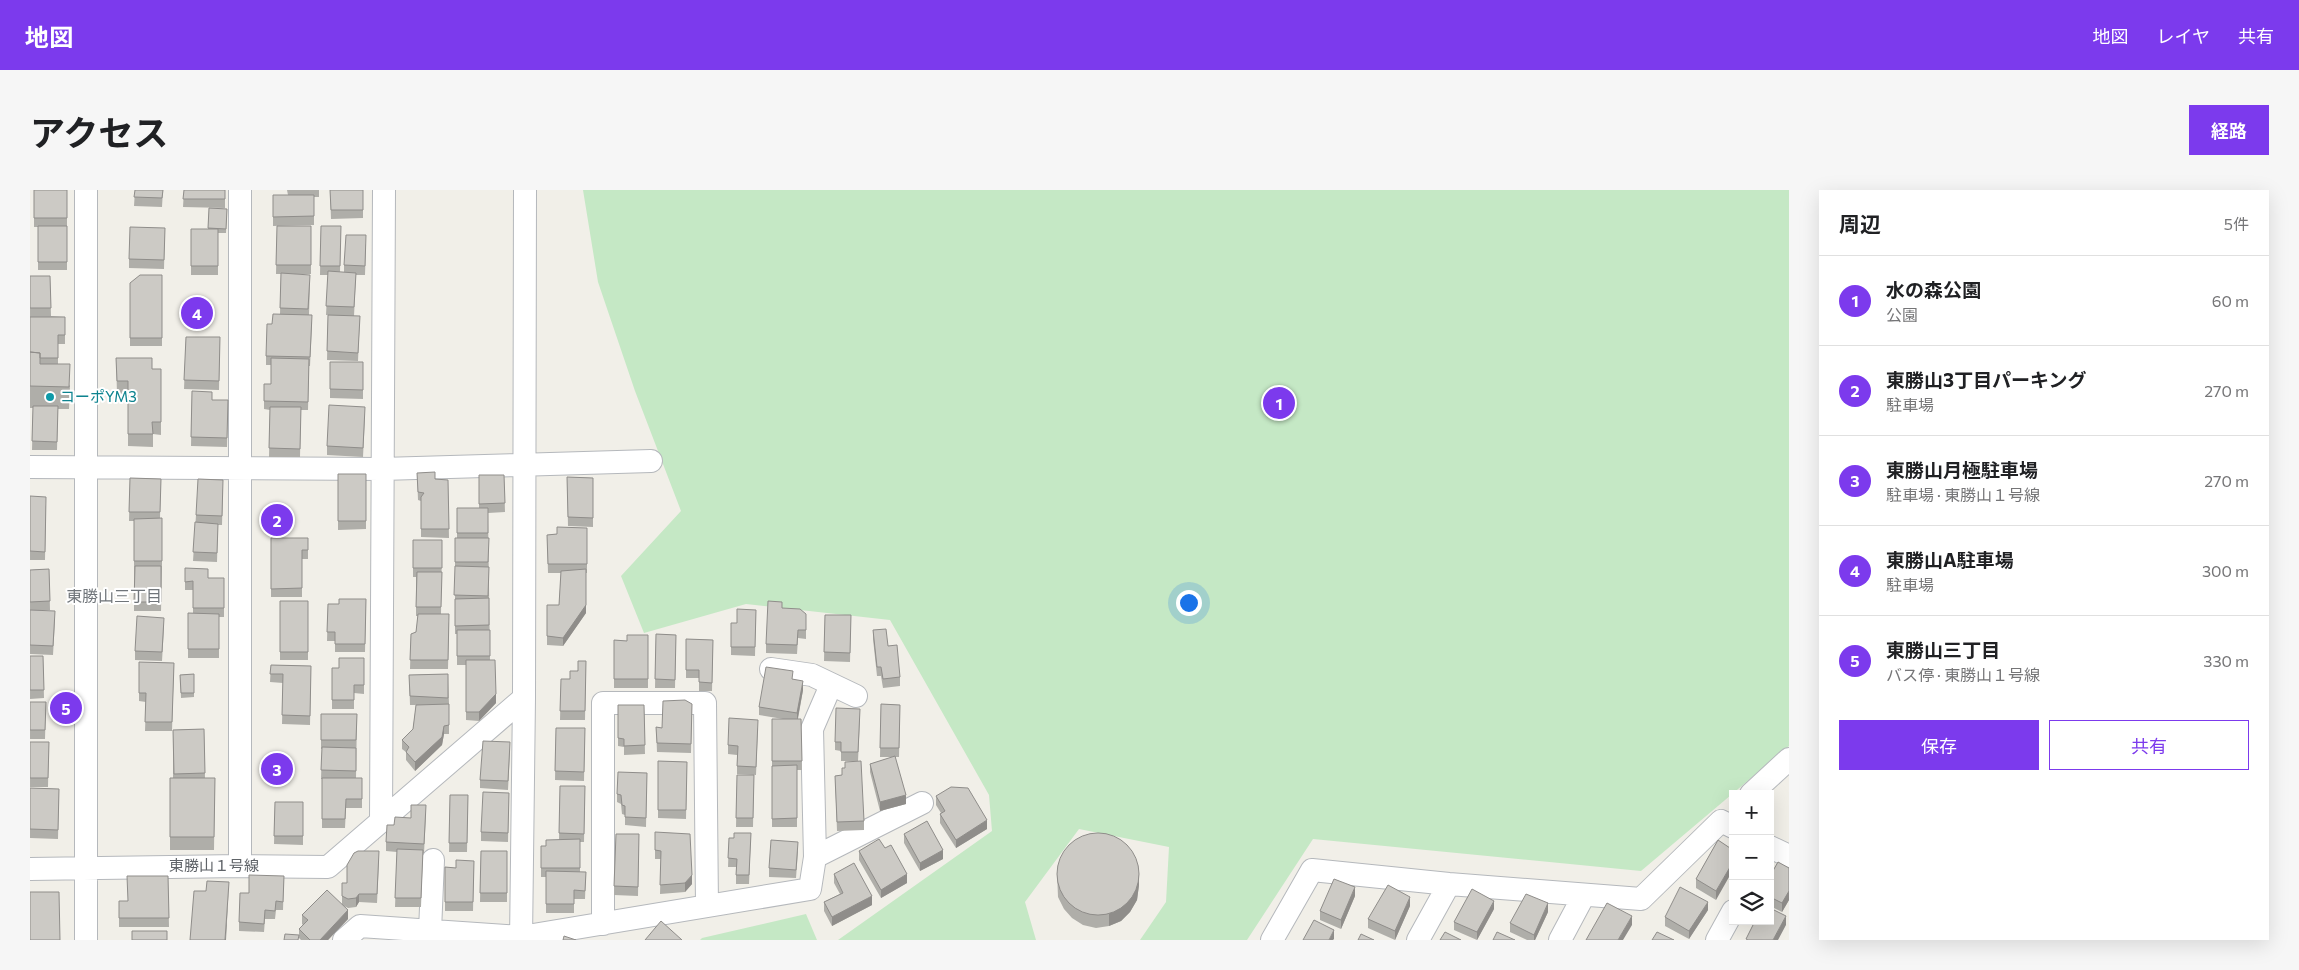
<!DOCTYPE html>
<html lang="ja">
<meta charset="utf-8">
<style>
body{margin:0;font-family:Commissioner,"Noto Sans JP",sans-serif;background:#f6f6f6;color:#202124}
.controls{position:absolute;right:15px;bottom:15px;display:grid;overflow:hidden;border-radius:0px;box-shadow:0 5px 20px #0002}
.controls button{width:45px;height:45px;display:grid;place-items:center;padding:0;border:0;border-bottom:1px solid #e0e0e0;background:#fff;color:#202124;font:25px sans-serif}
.you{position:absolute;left:1158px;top:412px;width:18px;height:18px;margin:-12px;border:4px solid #fff;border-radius:50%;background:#1a73e8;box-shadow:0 0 0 8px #1a73e833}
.badge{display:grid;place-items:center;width:32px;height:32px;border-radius:50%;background:#7c3aed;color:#fff;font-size:16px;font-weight:700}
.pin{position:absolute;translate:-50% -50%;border:2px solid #fff;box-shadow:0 1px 5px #0006}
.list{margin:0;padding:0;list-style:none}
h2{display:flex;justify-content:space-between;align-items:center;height:65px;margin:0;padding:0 20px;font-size:21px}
h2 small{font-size:16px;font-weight:400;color:#757577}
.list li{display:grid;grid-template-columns:32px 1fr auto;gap:15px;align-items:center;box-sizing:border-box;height:90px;padding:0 20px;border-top:1px solid #e0e0e0}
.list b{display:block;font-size:19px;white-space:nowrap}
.list p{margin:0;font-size:16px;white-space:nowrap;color:#757577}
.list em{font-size:16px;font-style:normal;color:#757577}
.actions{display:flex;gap:10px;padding:15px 20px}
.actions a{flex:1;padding:11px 0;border:1px solid #7c3aed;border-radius:0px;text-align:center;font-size:18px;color:#7c3aed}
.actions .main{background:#7c3aed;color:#fff}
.icon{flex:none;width:28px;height:28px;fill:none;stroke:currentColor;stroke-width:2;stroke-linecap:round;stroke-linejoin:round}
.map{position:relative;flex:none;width:1759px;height:750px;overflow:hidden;border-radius:0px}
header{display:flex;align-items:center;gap:30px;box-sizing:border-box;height:70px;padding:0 25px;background:#7c3aed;color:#fff}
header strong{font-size:24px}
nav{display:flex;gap:28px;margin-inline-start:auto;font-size:18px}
.intro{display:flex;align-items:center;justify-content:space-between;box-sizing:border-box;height:120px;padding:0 30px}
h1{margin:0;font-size:35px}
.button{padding:12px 22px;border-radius:0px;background:#7c3aed;color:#fff;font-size:18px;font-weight:700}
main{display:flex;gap:30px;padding:0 30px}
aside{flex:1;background:#fff;border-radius:0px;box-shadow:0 5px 20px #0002}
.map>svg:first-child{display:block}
.green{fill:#c5e8c5}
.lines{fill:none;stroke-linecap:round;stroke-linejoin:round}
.minor-casing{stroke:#b5b8bc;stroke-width:24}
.minor{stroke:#fff;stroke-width:22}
.wall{fill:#afaea9}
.shaded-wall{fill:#8f8d8a}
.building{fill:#cccac5;stroke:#8f8d8a}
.culture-dot{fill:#0f9aa8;stroke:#fff;stroke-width:2}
.labels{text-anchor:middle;stroke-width:4;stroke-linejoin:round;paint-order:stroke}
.culture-label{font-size:15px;fill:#0d838f;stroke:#fff;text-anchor:start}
.street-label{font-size:15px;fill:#5f6368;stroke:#fff}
.neighbourhood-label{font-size:16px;fill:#70757a;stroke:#fff}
</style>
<header>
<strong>地図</strong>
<nav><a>地図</a><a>レイヤ</a><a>共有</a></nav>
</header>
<div class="intro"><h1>アクセス</h1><a class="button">経路</a></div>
<main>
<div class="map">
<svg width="1759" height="750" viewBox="0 0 1759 750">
<rect width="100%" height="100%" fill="#f1efe8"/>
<!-- green -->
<path class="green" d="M553 0H1759V556L1611 681 1283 649 1217 750H1110L1136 712 1139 657 1049 639 995 712 1006 750H808L962 641 959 605 860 430 716 414 614 443 591 386 651 321 605 201 568 92Z
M776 724 787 750H670L672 748Z"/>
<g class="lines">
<!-- minor casing -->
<g class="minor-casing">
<path id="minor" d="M210 0V676
M0 277 352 279 621 271
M741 479 782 485 826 506
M1721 604 1759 569
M351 631 354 0
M1740 657 1759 666
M785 667 892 613
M0 679 210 676 298 677 494 508
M573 734V513H675L677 716
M400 741 403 670
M56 750V0
M314 750 330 736 491 747 780 699 785 667 782 539 801 495
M491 750 494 508 495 0
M1242 750 1282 680 1419 694 1611 709 1691 631 1703 637
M1388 750 1419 694
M1530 750 1554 705
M1687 750 1703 721"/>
</g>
<!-- minor -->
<use href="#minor" class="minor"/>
</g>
<!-- wall -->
<path class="wall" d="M4 0H37V80H8V37H4Z
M105 0H133L132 17 104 16Z
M154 0H195V18L153 17Z
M257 0H289V7H284V35L243 36V5H258Z
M300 0H333V28L301 29Z
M179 18 197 19 196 43H188V85H161V39H178Z
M247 36H281V84H262L280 93 279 125 282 134 280 176H279L278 220H271L270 267H239L240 220 234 219V194H241V175H236V166L242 134 250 124 251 84H246Z
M291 36H311L310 82H314V75L336 54 335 85H326L324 126H330L328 171 297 170 298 125H302H296L298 85H290Z
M135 38 134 79 99 78V69Z
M132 85V156H100V93Z
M0 86H20L21 126 35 127V154H28V174L40 196 39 219H28L27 260H2L3 218H0Z
M156 147H190L189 200 154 199Z
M86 168 122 179H131V245L123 244V257L98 256V204H87Z
M300 172H333V209L300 208Z
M162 201 182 210H198L197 257 161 256Z
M335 226 333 267 297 265V256Z
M387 283 405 289 418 290 419 348 391 347V311L388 310Z
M308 284H336V339L308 340Z
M449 285H474L475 322 458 323 460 470 466 513 449 531 436 530V475H427V444H425V348H427V318H449Z
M537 287 563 288V337L538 336Z
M100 288 131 289 130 328H132V379L131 421H104V331H99Z
M193 299 192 335H188L187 372 163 371 166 325Z
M0 306 16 316 15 370H0Z
M557 338V383H556V423L533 456 517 455V415H529L531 383H518L517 345 527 344Z
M241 348H278V369H272V407H241Z
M383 350H412L411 424 419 433 418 479H380L381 444 386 442 388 426H386V387H383Z
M155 378 178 388H194V427H189V468H158V423H163V400H155Z
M19 379 20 420H10L25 430 23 465 0 464V380Z
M336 409 335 462H305V451H297L298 414H309Z
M250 411H278V470H250Z
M752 418 776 424V449L768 448 767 464 736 463V454Z
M726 420 725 466 701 465V433H707Z
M795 425H821L820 472 794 471Z
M134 437 132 471 105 470V461Z
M843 440 858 456 870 487V496L853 498 851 486H847L843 449Z
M626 444 646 445 645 498H625Z
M618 445V498H584V450L597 451Z
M656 449 683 450 682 501H669V488H656Z
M0 466H13L14 508 0 509Z
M334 468V504L324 503V519H302V478H309Z
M556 471 555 530H530L531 489H540Z
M109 472 144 473 142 541H115L116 512 109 511Z
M241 475 281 476 280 535 252 534 253 493 240 492Z
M164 484V507L151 508 150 485Z
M418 484 419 514V544H414L412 555 385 581 376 570V562L372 559V550L383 539 386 515H380L379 485Z
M763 489 773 500 768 529H771L772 580H767V637H742V529H753L729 525V517Z
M0 512H16L15 549H0Z
M662 514 661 563 627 562 626 537 632 538Z
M851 514 870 515 869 567H865L876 614 850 621 840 582V574L863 567H850Z
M588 515H614L615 564 594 565V557L588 556Z
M291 524H327L326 588H332V618H316L315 638H292V589H291L292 559H291Z
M830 528 828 571H811V561L805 560V552Z
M526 538H555L554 591 525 590Z
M728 538 726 585 707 584V565L698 564V555Z
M174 539 175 588H185L184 660H140V588H143V540Z
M0 552H19L18 597H0Z
M480 561 478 600 450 598V590Z
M628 571 657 572 656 629 628 628Z
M812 578 834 631V640L807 641 805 586 812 585Z
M617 583 616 637 595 635V625L592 624 591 614 587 612V604Z
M707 585H724L723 637H706Z
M530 596H555L554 652H550V682H556L555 709H544V723H516V687H511V656H516L529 650Z
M0 598 29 599 28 649 0 648Z
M479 603 478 652 451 651V642Z
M420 605H438L437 662H419Z
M906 606 957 639 926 658 910 633V624L911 623 906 615Z
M245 612H273V655L244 654Z
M396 624 394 663H393L391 717H365L367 662 356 661V652L364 635 381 628Z
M625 642 662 694 655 702 630 704 631 669H625Z
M721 643 719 694H706V677H698L699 648H704Z
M586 644H609L608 706 584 705Z
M874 644 913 669 890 681 874 653Z
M1688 650 1686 710 1666 698V689Z
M855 658 877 693 851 708 829 670V661Z
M451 661H477V712H450Z
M768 661 766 688 739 687V678Z
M349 670 347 713 329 712 326 717 318 718 312 715 318 729 298 750H271L269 748V739L273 735 272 734V725L312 715V693H317Z
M444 671 443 721H415V677L426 678Z
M1759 678V710L1752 722 1740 716V686Z
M1027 682 1109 695 1107 710 1100 722 1091 731 1079 736 1066 738 1053 735 1042 728 1034 719 1028 707Z
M804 684 842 715 802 736 794 721V712L810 704 804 693Z
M138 686 139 737H89V711H98Z
M254 686 253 720H246L245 729H235L234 742 209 741V732L219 703Z
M1325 706 1311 739 1290 730V721Z
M1380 716 1365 750 1338 738V729Z
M1464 719 1447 750 1424 740V732Z
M1678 720 1659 749 1635 736V727Z
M1518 722 1505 750H1497L1480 742V733Z"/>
<!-- shaded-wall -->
<path class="shaded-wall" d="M556 379V423L533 456V448Z
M773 491V500L767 532V523Z
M466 504V513L449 531V522Z
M414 536V544L412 555 385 581V572Z
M876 605V614L850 621V612Z
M957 630V639L926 658V650Z
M913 660V669L890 681V673Z
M1703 672V680L1686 710V701Z
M1109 682V695L1107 710 1100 722 1091 731 1079 736V724Z
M877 684V693L851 708V700Z
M662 685V694L655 702V693Z
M199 692 196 750H195Z
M1325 697V706L1311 739V730Z
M1759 701V710L1752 722V713Z
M329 704V712L326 717V708Z
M842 706V715L802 736V727Z
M1380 707V716L1365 750V741Z
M1464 711V719L1447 750V742Z
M1678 712V720L1659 749V741Z
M1518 713V722L1505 750H1504V745Z
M318 720V729L298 750H290Z
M1602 726V735L1593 750H1588Z
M1756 726V735L1748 750H1743Z
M1304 740V749L1303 750H1299Z"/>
<!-- building -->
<path class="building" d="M4 0H37V28H4Z
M105 0H133L132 8 104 7Z
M154 0H195V9H153Z
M300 0H333V20H301Z
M243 5H284V26L243 27Z
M179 18 197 19 196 39 178 38Z
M8 36H37V72H8Z
M247 36H281V75H246Z
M291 36H311L310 76H290Z
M100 37 135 38 134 70 99 69Z
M161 39H188V76H161Z
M316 45H336L335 76 314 75Z
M298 81 326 83 324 117 296 116Z
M251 83 280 85 278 119 250 118Z
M110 85H132V148H100V93Z
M0 86H20L21 118H0Z
M243 124 282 125 280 167 236 166 237 134H242Z
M298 125 330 126 328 163 297 161Z
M0 127H35V145H28V168H10V163L0 162Z
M156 147H190L189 191 154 190Z
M0 162 10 163V174H40L39 197 0 196Z
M86 168H122V179H131V232H122L123 244H98V191H87Z
M241 168 279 169 278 212 234 211V194H241Z
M300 172H333V200L300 199Z
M162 201 182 202V210H198L197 248 161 247Z
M299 215 335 217 333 258 297 256Z
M3 216H28L27 252 2 251Z
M240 217H271L270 259 239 258Z
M405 282V289L418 290 419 339H391V307L394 303 388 302 387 283Z
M308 284H336V331H308Z
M449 285H474L475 313 449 314Z
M537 287 563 288V328L538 327Z
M100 288 131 289 130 322H99Z
M168 289 193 290 192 326 166 325Z
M0 306 16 307 15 362 0 361Z
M427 318H458V343H427Z
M132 328V371H104V329Z
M165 332 188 334 187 363 163 362Z
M527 337 557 338V374H518L517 345 527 344Z
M241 348H278V360H272V398L241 399Z
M425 348H459L458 372H425Z
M383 350H412V378H383Z
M105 376H131V412H104Z
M425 376 459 377 458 406 424 405Z
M155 378 178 379V388H194V418H163V391L155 392Z
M19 379 20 411 0 412V380Z
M556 379V415L533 448 517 446V415H529L531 381Z
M387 382H412L411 417H386Z
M459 408V435L425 436V409Z
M309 409H336L335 454H305V442H297L298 414H309Z
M250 411H278V462H250Z
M738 411 752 412V418L770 419 776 424V440H768L767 455 736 454Z
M707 419 726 420 725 457H701V433H707Z
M0 420 25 421 23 456 0 455Z
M158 423 189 424V459H158Z
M388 424H419L418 470H380L381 444 386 442Z
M795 425H821L820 463 794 462Z
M107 426 134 428 132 462 105 461Z
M856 439 858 456 867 455 870 487 853 489 851 477H847L843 440Z
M427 440H460V466H427Z
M626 444 646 445 645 490 625 489Z
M597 445H618V489H584V450L597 451Z
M656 449 683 450 682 493 669 492V480H656Z
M0 466H13L14 500H0Z
M309 468H334V495H324V510H302V478H309Z
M436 470H465L466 504 449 522H436Z
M548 471H556L555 521H530L531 489H540V481H548Z
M109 472 144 473 142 532H115L116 503H109Z
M241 475 281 476 280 526 252 525 253 484H240Z
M736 477 763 481 762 489 773 491 767 523 729 517Z
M164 484V503H151L150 485Z
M418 484V508L380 506 379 485Z
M655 510 662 514 661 554 627 553 626 537 632 538 633 511Z
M0 512H16L15 540H0Z
M419 514V535L414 536 412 547 385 572 376 562 379 557 372 550 383 539 386 515Z
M851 514 870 515 869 558H850Z
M588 515H614L615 555 594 556V549L588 548Z
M806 518 830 519 828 562H811V552H805Z
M291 524H327L326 550H291Z
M699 528 728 530 726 577 707 576 708 556 698 555Z
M742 529H771L772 571H742Z
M526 538H555L554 582 525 581Z
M174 539 175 583 144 584 143 540Z
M453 551 480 552 478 591 450 590Z
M0 552H19L18 588H0Z
M292 557 326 558V581L291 580Z
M865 566 876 605 850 612 840 574Z
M628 571 657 572 656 620H628Z
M831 571 834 631 807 632 805 586 812 585V578H815V572Z
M767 575V628L742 629V576Z
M588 582 617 583 616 628 595 627V616L592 615 591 605 587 604Z
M707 585H724L723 628H706Z
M140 588H185L184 647H140Z
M292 588H332V609H316L315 629H292Z
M530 596H555L554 644 529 643Z
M921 597 938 598 957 630 926 650 910 624 915 621 906 606Z
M0 598 29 599 28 640 0 639Z
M453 602 479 603 478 643 451 642Z
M420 605H438L437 653H419Z
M245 612H273V646H244Z
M381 615H396L394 654 356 652 357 635H364L365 627 381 628Z
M897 631 913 660 890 673 874 644Z
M625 642 660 644 662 685 655 693 630 695 631 661 625 660Z
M704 643H721L719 685H706L707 669 698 668 699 648H704Z
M1027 684a41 41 0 1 1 82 0a41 41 0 1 1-82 0Z
M586 644H609L608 697 584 696Z
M550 649V678H511V656H516V650Z
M849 649 855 658 861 655 877 684 851 700 829 661Z
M741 650 768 652 766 680 739 678Z
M1688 650 1703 660V672L1686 701 1666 689Z
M367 659 393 660 391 708H365Z
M328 661H349L347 704H329L326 708 318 709 312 706V693H317V675L324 663Z
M451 661H477V703H450Z
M426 670 444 671 443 712H415V677L426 678Z
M1748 672 1759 678V701L1752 713 1740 707V686Z
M824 673 842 706 802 727 794 712 813 703 804 684Z
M516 681 556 682 555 701 544 700V714H516Z
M219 685 254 686 253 712 246 711 245 721 235 720 234 734 209 732 210 703H219Z
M97 686H138L139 728H89V711H98Z
M1304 689 1325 697 1311 730 1290 721Z
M177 691 199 692 195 750H160L164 701H176Z
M1358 695 1380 707 1365 741 1338 729Z
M1650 697 1678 712 1659 741 1635 727Z
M1442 699 1464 711 1447 742 1424 732Z
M297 700 318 720 290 750H280L269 739 278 730 272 725Z
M0 702H29L30 750H0Z
M1496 704 1518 713 1504 745 1480 733Z
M1577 713 1602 726 1588 750H1556Z
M1740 718 1756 726 1743 750H1718L1716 749 1725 731H1740Z
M1284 730 1304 740 1299 750H1273Z
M631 731 652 750H615Z
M102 741H137V750H102Z
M1415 742 1431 750H1410Z
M1467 742 1485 750H1463Z
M1627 742 1644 750H1622Z
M255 744 269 745 268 750H254Z
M1331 744 1344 750H1328Z
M534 746 546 750H533Z"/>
<!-- markers -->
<circle class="culture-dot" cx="20" cy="207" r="5"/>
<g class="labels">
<!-- culture labels -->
<g class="culture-label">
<text x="30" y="212">コーポYM3</text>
</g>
<!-- street labels -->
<g class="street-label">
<text x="184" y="681">東勝山１号線</text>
</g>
<!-- neighbourhood labels -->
<g class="neighbourhood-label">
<text x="84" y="412">東勝山三丁目</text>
</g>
</g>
</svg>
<div class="controls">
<button>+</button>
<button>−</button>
<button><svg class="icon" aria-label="layers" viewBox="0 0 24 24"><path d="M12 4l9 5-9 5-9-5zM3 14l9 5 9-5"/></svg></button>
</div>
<div class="you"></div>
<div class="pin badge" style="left:1249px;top:213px">1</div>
<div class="pin badge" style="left:247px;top:330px">2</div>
<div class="pin badge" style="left:247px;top:579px">3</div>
<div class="pin badge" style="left:167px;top:123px">4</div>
<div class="pin badge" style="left:36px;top:518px">5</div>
</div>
<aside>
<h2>周辺<small>5件</small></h2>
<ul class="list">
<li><span class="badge">1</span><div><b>水の森公園</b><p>公園</p></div><em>60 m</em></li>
<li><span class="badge">2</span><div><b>東勝山3丁目パーキング</b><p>駐車場</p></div><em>270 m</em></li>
<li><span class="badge">3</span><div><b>東勝山月極駐車場</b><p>駐車場 · 東勝山１号線</p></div><em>270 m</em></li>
<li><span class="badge">4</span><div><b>東勝山A駐車場</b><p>駐車場</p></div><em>300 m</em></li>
<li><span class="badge">5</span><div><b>東勝山三丁目</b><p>バス停 · 東勝山１号線</p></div><em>330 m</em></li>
</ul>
<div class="actions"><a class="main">保存</a><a>共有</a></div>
</aside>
</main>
